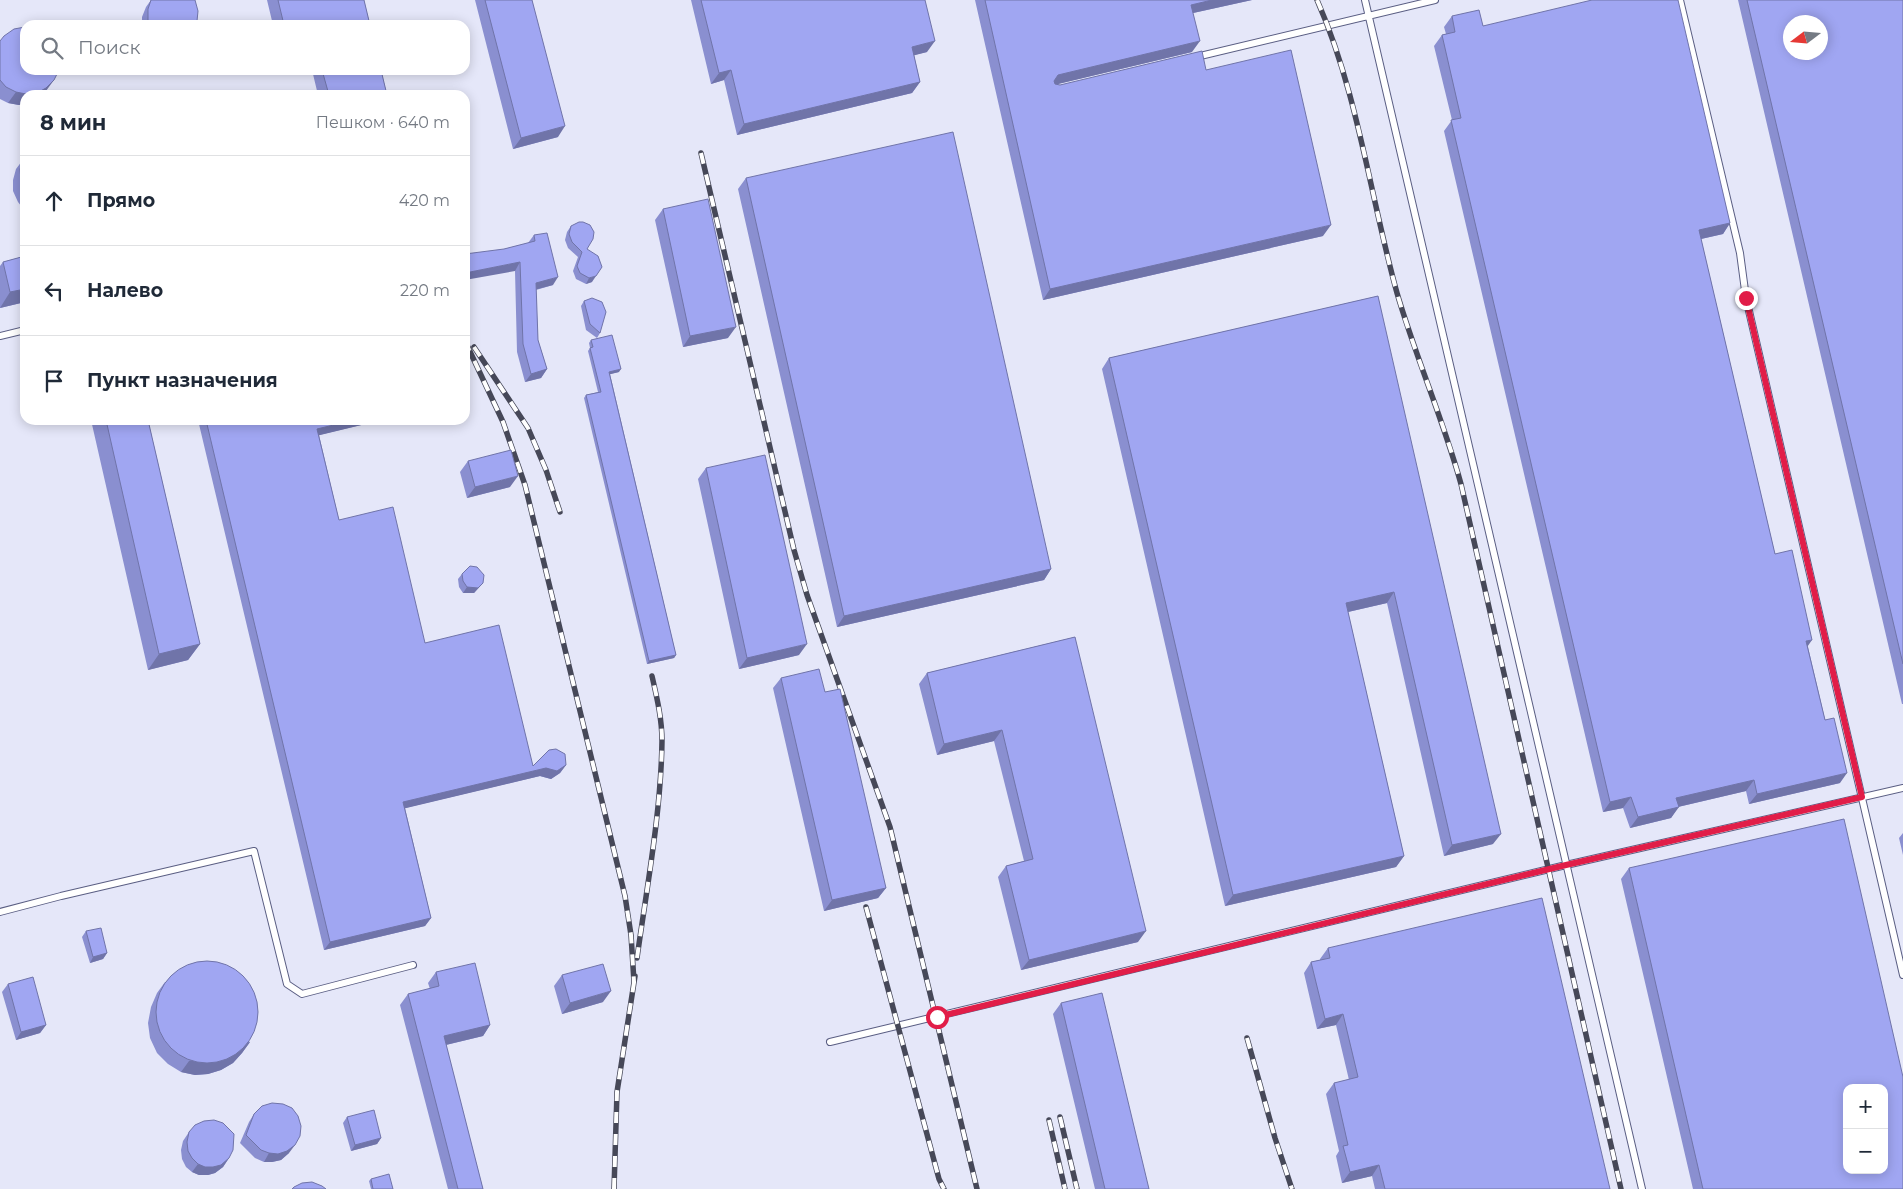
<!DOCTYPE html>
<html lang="ru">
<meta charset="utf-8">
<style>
body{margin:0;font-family:Montserrat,sans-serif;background:#f2f2f3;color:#1f2937}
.controls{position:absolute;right:15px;bottom:15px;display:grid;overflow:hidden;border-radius:10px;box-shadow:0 2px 12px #0003}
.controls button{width:45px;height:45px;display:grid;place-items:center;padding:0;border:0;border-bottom:1px solid #e0e1e3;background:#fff;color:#1f2937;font:25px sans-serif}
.compass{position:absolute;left:1783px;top:15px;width:45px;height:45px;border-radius:50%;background:#fff;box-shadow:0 2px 12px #0003;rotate:254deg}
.stop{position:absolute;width:15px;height:15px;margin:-11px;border:4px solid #e11d48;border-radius:50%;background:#fff}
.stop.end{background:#e11d48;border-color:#fff;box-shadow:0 1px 5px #0008}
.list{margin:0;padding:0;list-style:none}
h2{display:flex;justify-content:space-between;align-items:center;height:65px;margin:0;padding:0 20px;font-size:21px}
h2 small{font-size:16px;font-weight:400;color:#747a83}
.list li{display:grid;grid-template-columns:32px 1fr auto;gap:15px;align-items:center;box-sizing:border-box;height:90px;padding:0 20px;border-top:1px solid #e0e1e3}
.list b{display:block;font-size:19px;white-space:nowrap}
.list em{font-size:16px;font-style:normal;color:#747a83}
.icon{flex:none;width:28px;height:28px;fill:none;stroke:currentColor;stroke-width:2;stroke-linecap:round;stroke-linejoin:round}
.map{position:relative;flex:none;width:1903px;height:1189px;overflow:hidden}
.search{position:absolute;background:#fff;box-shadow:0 2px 12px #0003;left:20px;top:20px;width:450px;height:55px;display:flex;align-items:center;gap:12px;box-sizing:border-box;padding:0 18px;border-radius:15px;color:#747a83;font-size:19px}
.panel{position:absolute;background:#fff;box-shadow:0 2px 12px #0003;left:20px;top:90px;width:450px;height:335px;border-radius:15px}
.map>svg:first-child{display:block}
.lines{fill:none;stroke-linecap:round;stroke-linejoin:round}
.service-casing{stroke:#5a5e83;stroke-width:8}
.service{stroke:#fff;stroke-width:6}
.rail-casing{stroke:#464858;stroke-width:5.5}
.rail{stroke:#fff;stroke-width:4;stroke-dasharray:11;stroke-linecap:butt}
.wall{fill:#8a8fd0}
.shaded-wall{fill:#7074a9}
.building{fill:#a0a6f2;stroke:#7074a9;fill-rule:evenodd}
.route{stroke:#e11d48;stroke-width:6}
</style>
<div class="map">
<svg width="1903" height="1189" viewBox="0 0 1903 1189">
<rect width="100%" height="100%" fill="#e5e7f9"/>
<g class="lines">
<!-- service casing -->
<g class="service-casing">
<path id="service" d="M1365 0 1642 1189
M1680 0 1740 253 1746 298 1903 975
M1196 57 1435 0
M0 336 25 330
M0 912 61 896 254 851 287 984 302 994 413 965
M830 1042 1566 865 1903 788"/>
</g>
<!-- service -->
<use href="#service" class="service"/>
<!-- rail casing -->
<g class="rail-casing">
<path id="rail" d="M1317 0C1358 93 1370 196 1397 293 1416 358 1443 419 1461 484L1621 1189
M701 153 794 550 807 595 890 827 977 1189
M465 341 503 422 525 485 625 896 631 935 634 982
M474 347 528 428 546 470 560 512
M866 907 939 1179 944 1189
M637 958C647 886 661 813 662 741 662 719 657 698 652 676
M1247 1038 1275 1138 1292 1189
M1060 1117 1077 1189
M1049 1120 1065 1189
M614 1189 617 1092 635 976"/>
</g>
<!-- rail -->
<use href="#rail" class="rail"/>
</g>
<!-- wall -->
<path class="wall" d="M151 0 195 25H142V17L146 7Z
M267 0H364L370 25H273Z
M475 0H532L558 137 513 149Z
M691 0H925L927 52 914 55 920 82 912 93 737 135 724 80 711 84Z
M975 0H1252L1193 13 1192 52 1057 84 1060 85 1206 70 1323 236 1043 300Z
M1738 0H1903V704H1902Z
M1452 16 1483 26 1730 223 1723 234 1701 239 1775 554 1808 647 1840 783 1749 804 1746 791 1678 807 1671 818 1630 828 1623 808 1603 812 1444 131 1452 120 1434 46 1442 35 1446 34 1444 27Z
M0 41 46 91 19 105 8 103 0 99Z
M312 70H381L387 95H318Z
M25 157V211L18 202 13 191V180L16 169Z
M746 178 1051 569 1044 580 837 627 738 189Z
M663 209 728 338 683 347 655 220Z
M571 226 587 249 592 282 586 284 576 279 573 271 578 257 568 248 565 240 567 232Z
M534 235 553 285 536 290 538 340 547 369 541 378 525 382 517 352 515 271 504 249 528 243Z
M25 256V302L0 308V266L3 262Z
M1378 296 1493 844 1444 856 1387 603 1348 612 1404 856 1396 867 1225 906 1102 369 1109 358Z
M584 301 600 333 597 338 586 330 581 306Z
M591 340 619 372 610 374 676 655 674 658 647 664 584 398 586 395 598 392 588 351 590 348 589 343Z
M91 420H148L200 644 188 660 148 670Z
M198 420H382L319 435 339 520 425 643 533 766 566 765 560 773 551 779 540 776 405 808 431 918 425 926 324 950Z
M468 461 510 487 467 498 460 472Z
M706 468 799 655 739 669 698 479Z
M462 574 483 583 474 593H463L459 587 458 579Z
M1075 637 1138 942 1021 970 998 877 1006 866 1024 861 994 741 937 755 919 684 927 673Z
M781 678 825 692 886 888 878 898 824 911 773 688Z
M1903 833V855L1899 838Z
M1629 868 1903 1189H1693L1621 879Z
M86 931 107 953 103 959 90 963 82 937Z
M1328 948 1610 1189H1375L1372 1176 1342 1183 1336 1156 1339 1151 1326 1094 1334 1083 1349 1080 1336 1025 1317 1029 1304 973 1311 962 1320 960V959Z
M436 972 490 1025 483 1036 446 1045 483 1189H448L400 1005 408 994 430 989 428 983Z
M562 975 603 1002 562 1014 554 986Z
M165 982 250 1042 242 1053 233 1063 221 1070 208 1074 195 1075 181 1072 168 1064 157 1053 150 1038 148 1023 151 1007 157 993Z
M8 984 46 1025 40 1033 16 1040 2 992Z
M1061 1003 1149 1189H1095L1053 1014Z
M254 1114 289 1153 281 1160 272 1162H264L255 1158 240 1143 249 1122Z
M347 1117 381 1138 377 1144 351 1151 343 1123Z
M189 1132 229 1158 223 1167 215 1173 208 1175H199L192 1172 186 1167 182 1159 181 1150 183 1141Z
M371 1179 393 1189H371L369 1181Z"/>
<!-- shaded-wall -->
<path class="shaded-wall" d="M1212 0H1252L1184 15 1191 5Z
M935 41 927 52 904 58 912 47Z
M1200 41 1192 52 1050 86 1058 75Z
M731 70 724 80 711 84 719 73Z
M54 80 46 91 42 95H25V104L19 105 8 103 16 92Z
M920 82 912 93 737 135 744 124Z
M565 126 558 137 513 149 521 138Z
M1730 223 1723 234 1692 241 1699 230Z
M1331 225 1323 236 1043 300 1050 289Z
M520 262 515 271 465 280V273L468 272Z
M596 276 592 282 586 284 589 278Z
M558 277 553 285 530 291 536 283Z
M25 289V302L0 308 10 292Z
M736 327 728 338 683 347 690 336Z
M547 369 541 378 525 382 531 374Z
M621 369 619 372 607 375 609 372Z
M354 420H382L312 437 317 429Z
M518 476 510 487 467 498 475 487Z
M1051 569 1044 580 837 627 844 616Z
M483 583 474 593H463L467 587Z
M1394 592 1387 603 1339 614 1346 603Z
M1812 640 1805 650 1806 641Z
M200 644 188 660 148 670 159 654Z
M807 644 799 655 739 669 747 658Z
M676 655 674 658 647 664 649 661Z
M1002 730 994 741 937 755 944 744Z
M566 765 560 773 551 779 540 776 398 810 403 802 546 768Z
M1847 773 1840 783 1749 804 1757 794Z
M1754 780 1746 791 1669 809 1676 798Z
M1631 797 1623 808 1603 812 1610 802Z
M1679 807 1671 818 1630 828 1638 817Z
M1501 834 1493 844 1444 856 1452 845Z
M1404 856 1396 867 1225 906 1233 895Z
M886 888 878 898 824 911 832 900Z
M431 918 425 926 324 950 330 942Z
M1146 931 1138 942 1021 970 1029 960Z
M107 953 103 959 90 963 93 957Z
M611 991 603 1002 562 1014 570 1003Z
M1343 1014 1336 1025 1317 1029 1325 1019Z
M46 1025 40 1033 16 1040 21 1032Z
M490 1025 483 1036 437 1047 444 1036Z
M250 1042 242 1053 233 1063 221 1070 208 1074 195 1075 181 1072 189 1061Z
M381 1138 377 1144 351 1151 355 1145Z
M295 1145 289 1153 281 1160 272 1162H264L269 1153Z
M229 1158 223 1167 215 1173 208 1175H199L192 1172 198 1164Z
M1379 1165 1372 1176 1342 1183 1350 1172Z"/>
<!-- building -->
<path class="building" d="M151 0H195L198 11 197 21 195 25H150L148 20V9Z
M278 0H364L370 25H284Z
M485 0H532L565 126 521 138Z
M701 0H925L935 41 912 47 920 82 744 124 731 70 719 73Z
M985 0H1212L1191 5 1200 41 1058 75 1054 81 1055 84 1060 85 1202 51 1206 70 1291 50 1331 225 1050 289Z
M1592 0H1678L1730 223 1699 230 1775 554 1792 550 1812 640 1806 641 1825 720 1834 718 1847 773 1757 794 1754 780 1676 798 1679 807 1638 817 1631 797 1610 802 1451 120 1461 118 1442 35 1455 32 1452 16 1479 10 1483 26Z
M1747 0H1903V664ZM1790 22H1820V52H1790Z
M25 27V70H59L54 80 46 88 37 93 26 94 16 92 6 87 0 80V41L4 36 14 29Z
M322 70H381L387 95H329Z
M953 132 1051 569 844 616 746 178Z
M25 157V191L21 180 20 169Z
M708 199 736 327 690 336 663 209Z
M579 222H583L590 225 594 232 593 239 587 249 598 256 602 267 596 276 589 278 580 273 577 266 582 252 572 242 569 234 571 226Z
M547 233 558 277 536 283 538 340 547 369 531 374 523 344 520 262 465 273V254L504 249 535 241 534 235Z
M25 256V289L10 292 3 262Z
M1378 296 1501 834 1452 845 1394 592 1346 603 1404 856 1233 895 1109 358Z
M592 298 602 302 606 312 600 333 590 324 584 301Z
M612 335 621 369 609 372 676 655 649 661 586 395 601 392 590 348 593 347 591 340Z
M106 420H148L200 644 159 654Z
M206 420H354L317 429 339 520 393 507 425 643 499 625 533 766 549 750 556 749 565 754 566 765 557 771 546 768 403 802 431 918 330 942Z
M511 450 518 476 475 487 468 461Z
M765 455 807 644 747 658 706 468Z
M470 566 477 567 484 575 483 583 478 588 467 587 463 581 462 574Z
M1075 637 1146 931 1029 960 1006 866 1033 859 1002 730 944 744 927 673Z
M819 669 825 692 840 689 886 888 832 900 781 678Z
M1844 819 1903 1077V1189H1703L1629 868ZM1847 1088H1884V1170H1847Z
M1542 898 1610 1189H1385L1379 1165 1350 1172 1343 1146 1348 1145 1334 1083 1358 1077 1343 1014 1325 1019 1311 962 1330 958 1328 948Z
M101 928 107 953 93 957 86 931Z
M156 1012a51 51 0 1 1 102 0a51 51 0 1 1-102 0Z
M475 963 490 1025 444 1036 483 1189H458L408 994 439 986 436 972Z
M603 964 611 991 570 1003 562 975Z
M33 977 46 1025 21 1032 8 984Z
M1102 993 1149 1189H1105L1061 1003Z
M272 1103 283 1104 292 1108 298 1116 301 1126 300 1136 295 1145 287 1151 278 1154 269 1153 261 1150 246 1135 254 1114 262 1106Z
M374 1110 381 1138 355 1145 347 1117Z
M214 1120 223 1123 234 1134 233 1150 229 1158 221 1165 213 1167H205L198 1164 192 1158 188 1151 187 1142 189 1132 195 1125 204 1121Z
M389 1174 393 1189H373L371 1179Z
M312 1182 322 1186 326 1189H292L294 1187 302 1183Z"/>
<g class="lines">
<!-- route -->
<path class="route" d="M937 1017 1566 865 1862 797 1746 298"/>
</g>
</svg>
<div class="controls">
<button>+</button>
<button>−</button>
</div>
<svg class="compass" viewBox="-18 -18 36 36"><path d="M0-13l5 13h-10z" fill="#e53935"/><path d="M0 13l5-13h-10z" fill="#747a83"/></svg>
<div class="stop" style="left:937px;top:1017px"></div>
<div class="stop end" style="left:1746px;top:298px"></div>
<div class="search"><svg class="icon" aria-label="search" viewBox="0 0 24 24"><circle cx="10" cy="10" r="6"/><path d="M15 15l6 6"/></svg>Поиск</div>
<section class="panel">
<h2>8 мин<small>Пешком · 640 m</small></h2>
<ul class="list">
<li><svg class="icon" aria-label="ahead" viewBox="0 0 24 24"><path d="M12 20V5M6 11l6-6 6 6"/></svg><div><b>Прямо</b></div><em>420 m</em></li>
<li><svg class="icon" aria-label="left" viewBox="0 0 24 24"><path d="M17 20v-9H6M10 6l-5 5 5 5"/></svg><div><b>Налево</b></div><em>220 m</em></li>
<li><svg class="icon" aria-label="arrive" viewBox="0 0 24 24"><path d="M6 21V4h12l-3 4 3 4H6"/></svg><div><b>Пункт назначения</b></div></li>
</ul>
</section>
</div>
